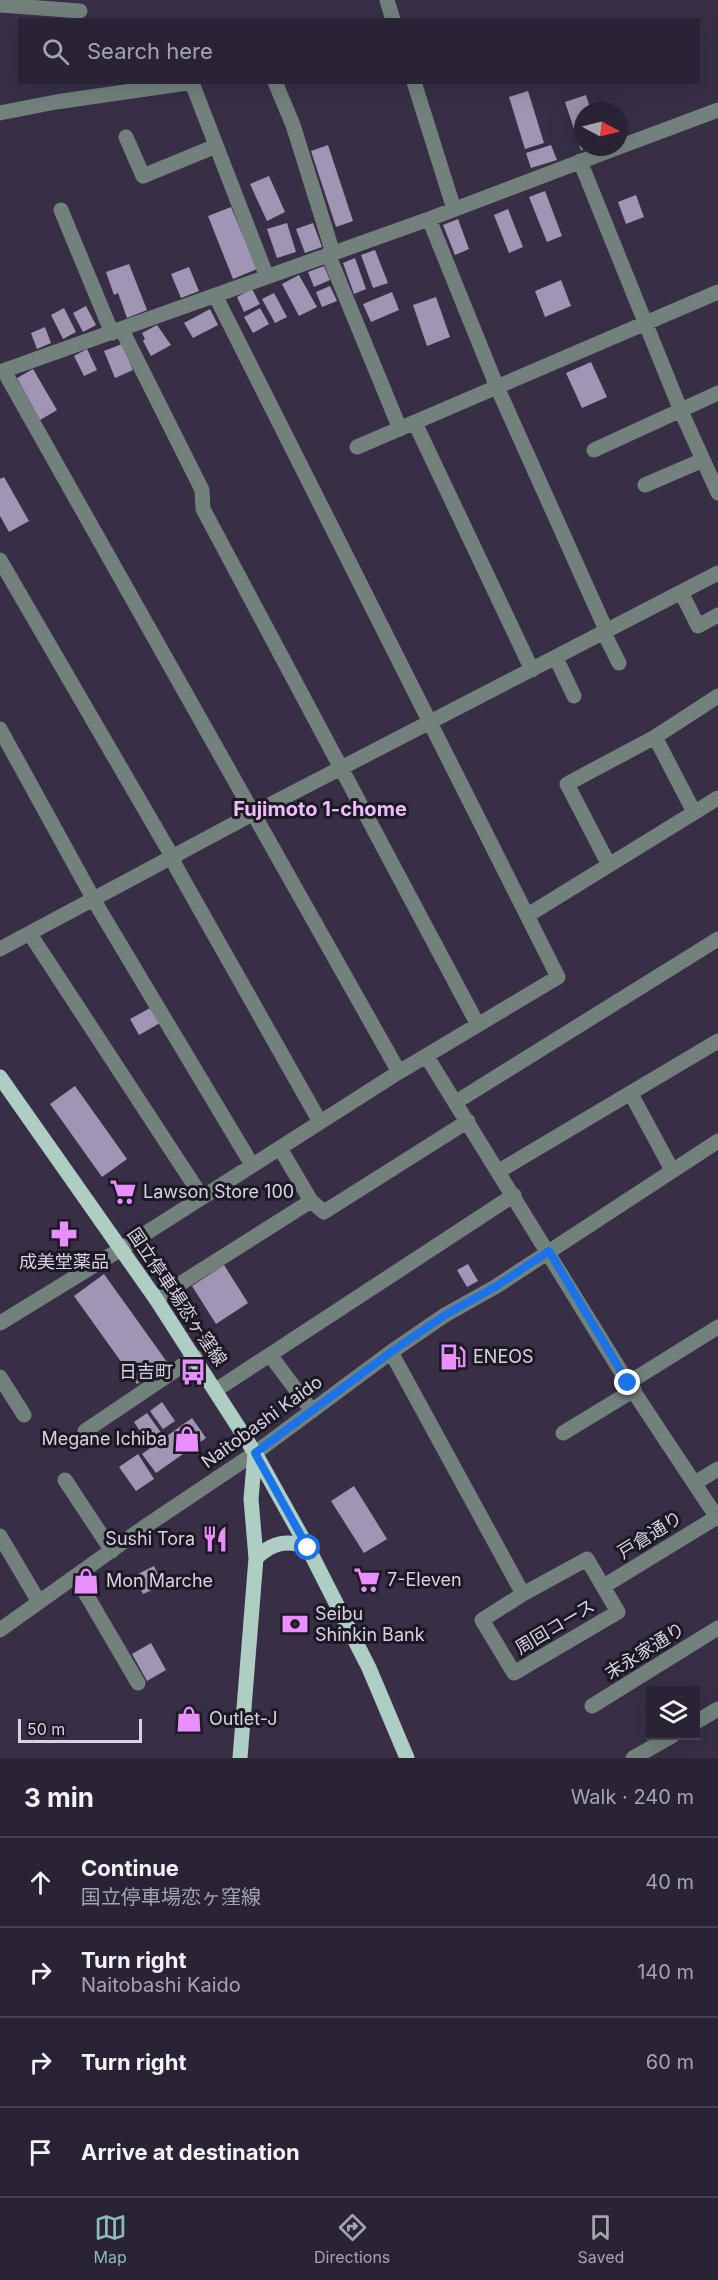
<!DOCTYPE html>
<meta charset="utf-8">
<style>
body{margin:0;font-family:Inter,"Noto Sans JP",sans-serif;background:#362f41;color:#f1f3f6}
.controls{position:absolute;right:18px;bottom:18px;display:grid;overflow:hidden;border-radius:0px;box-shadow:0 6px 24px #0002}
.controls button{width:54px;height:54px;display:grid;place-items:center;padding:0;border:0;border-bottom:2px solid #464050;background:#2a2335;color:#f1f3f6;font:30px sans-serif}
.compass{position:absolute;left:574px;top:102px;width:54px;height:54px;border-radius:50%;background:#2a2335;box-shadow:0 6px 24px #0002;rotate:97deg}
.scale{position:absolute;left:18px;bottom:15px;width:124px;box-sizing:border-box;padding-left:6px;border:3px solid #d8d3e2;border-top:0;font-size:16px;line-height:21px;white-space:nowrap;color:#d8d3e2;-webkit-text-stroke:4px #1d1924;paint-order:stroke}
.stop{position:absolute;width:18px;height:18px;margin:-14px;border:4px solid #1a73e8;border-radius:50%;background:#fff}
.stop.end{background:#1a73e8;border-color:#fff;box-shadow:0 2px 6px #0008}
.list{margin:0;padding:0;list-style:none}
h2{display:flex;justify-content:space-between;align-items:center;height:78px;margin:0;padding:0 24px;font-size:26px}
h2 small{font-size:20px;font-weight:400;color:#a5a4ad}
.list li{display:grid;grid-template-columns:39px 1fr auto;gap:18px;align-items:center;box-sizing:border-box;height:90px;padding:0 24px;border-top:2px solid #464050}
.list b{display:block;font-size:22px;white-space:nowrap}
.list p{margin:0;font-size:20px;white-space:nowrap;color:#a5a4ad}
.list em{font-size:20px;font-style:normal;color:#a5a4ad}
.icon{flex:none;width:33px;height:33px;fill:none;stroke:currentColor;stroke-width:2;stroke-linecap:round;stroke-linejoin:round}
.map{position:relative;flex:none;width:718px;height:1758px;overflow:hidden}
.search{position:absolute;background:#2a2335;box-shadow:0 6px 24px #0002;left:18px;right:18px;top:18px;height:66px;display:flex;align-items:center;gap:15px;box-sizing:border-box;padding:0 21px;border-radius:0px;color:#a5a4ad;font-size:22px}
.sheet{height:438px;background:#2a2335}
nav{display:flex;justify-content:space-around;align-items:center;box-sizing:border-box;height:84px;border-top:2px solid #464050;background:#2a2335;font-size:16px;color:#a5a4ad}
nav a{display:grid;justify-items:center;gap:3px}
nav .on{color:#8bbbb9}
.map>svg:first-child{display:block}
.building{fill:#a095b2}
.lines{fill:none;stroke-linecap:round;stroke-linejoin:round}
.minor{stroke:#72817c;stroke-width:15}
.major{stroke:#aecec3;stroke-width:15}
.route{stroke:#1a73e8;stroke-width:8}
.labels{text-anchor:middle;stroke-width:6;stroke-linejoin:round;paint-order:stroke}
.poi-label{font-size:18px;fill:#d8d3e2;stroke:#1d1924;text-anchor:start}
.street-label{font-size:18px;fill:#d8d3e2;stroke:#1d1924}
.neighbourhood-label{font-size:20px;font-weight:bold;fill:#eebcfa;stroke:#1d1924}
</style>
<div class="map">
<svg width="718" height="1758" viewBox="0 0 718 1758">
<rect width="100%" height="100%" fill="#382f47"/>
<!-- building -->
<path class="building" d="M528 91 544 143 525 149 509 97Z
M586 95 591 111H583V147H590L581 150 565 102Z
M328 145 353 221 336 227 311 151Z
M551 145 557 160 531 168 526 153Z
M269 176 285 212 267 221 250 184Z
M545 191 562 236 547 242 529 197Z
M636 195 644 217 626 224 618 202Z
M231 207 257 269 233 279 208 216Z
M508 209 523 247 509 253 494 215Z
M458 219 469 249 455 255 443 225Z
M287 223 296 252 277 258 267 229Z
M313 223 322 247 305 253 296 229Z
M375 250 388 283 373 288 361 255Z
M355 258 366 289 354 294 343 263Z
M129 264 147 310 127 318 118 293 114 295 106 272Z
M324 266 330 280 314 287 308 272Z
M189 267 199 291 181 298 171 274Z
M299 275 317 307 299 316 282 284Z
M561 280 571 306 545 317 535 291Z
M330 286 337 301 322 307 316 292Z
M252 289 260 304 244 312 237 297Z
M392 292 399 310 371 322 363 304Z
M274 293 287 317 275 323 262 299Z
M436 297 450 337 427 346 413 305Z
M86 306 96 325 83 332 73 313Z
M64 308 76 332 63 339 51 315Z
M260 308 269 324 253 333 244 317Z
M210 309 218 325 193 338 184 323Z
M157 325 171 345 151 356 143 341 145 339 142 333Z
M45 327 51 343 37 349 31 333Z
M122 344 133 370 115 378 104 351Z
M87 349 97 370 84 376 74 356Z
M591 362 607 397 582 408 566 373Z
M33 369 57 410 40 420 17 378Z
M4 477 29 521 9 532 0 516V479Z
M152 1007 160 1023 139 1035 130 1019Z
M75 1086 127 1159 102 1177 50 1104Z
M468 1264 478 1281 467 1287 457 1270Z
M224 1265 248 1303 216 1324 192 1286Z
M104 1274 167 1362 137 1384 74 1296Z
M162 1402 175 1421 163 1429 150 1411Z
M147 1413 162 1434 148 1443 134 1422Z
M192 1418 206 1438 156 1473 142 1454Z
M138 1454 154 1479 136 1491 119 1467Z
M354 1486 387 1539 364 1553 331 1501Z
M154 1566 163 1585 143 1594 134 1576Z
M151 1643 166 1670 147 1681 132 1654Z"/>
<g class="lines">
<!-- minor -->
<path class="minor" d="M387 0 393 20
M0 5 80 11
M275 82 293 125 333 253
M414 82 454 209
M192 83 267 277
M0 113 56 102 194 82
M126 137 143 176 216 146
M619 147 718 110
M580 161 681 411 718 493
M61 210 112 333
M429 219 497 387 607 632
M328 254 400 429
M122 330 202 490 203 509 478 1025
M4 371 399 1072
M0 372 429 219 619 147
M415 423 532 670
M357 447 718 292
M594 450 718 393
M645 485 703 460
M0 560 173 858 176 867 320 1122
M681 592 698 626 718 615
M604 633 619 663
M556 658 574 696
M0 729 99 909 252 1165
M655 737 694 812
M609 865 567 784 655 737 718 696
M528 915 718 798
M30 934 202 1197
M0 949 254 813 718 573
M427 1057 628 1383 718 1519
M631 1094 672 1170
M456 1102 718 939
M280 1148 311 1201 324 1212 468 1121
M499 1171 718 1041
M156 1299 311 1201
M0 1323 121 1249 399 1072 558 977 216 297
M391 1352 523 1594
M270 1355 312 1411
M0 1377 24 1415
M628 1383 718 1327
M216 1390 514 1195
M85 1431 195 1357
M563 1433 634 1390
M65 1480 112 1551
M695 1483 718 1469
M0 1536 39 1602
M587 1559 618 1612 514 1673 482 1620 523 1594Z
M76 1577 138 1683
M604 1586 717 1517
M0 1630 143 1528 255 1453 391 1352 445 1315 495 1287 718 1141
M592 1706 718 1628
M696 1722 718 1709
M633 1758 672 1736"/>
<!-- major -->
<path class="major" d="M0 1077 156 1299 255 1453 308 1548 369 1668 407 1758
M256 1558C273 1542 288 1539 308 1548
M240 1758 256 1558 251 1499 255 1453"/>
</g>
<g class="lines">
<!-- route -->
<path class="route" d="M308 1548 255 1453 391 1352 445 1315 495 1287 549 1251 628 1383"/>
</g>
<!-- icons -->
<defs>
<g id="supermarket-bare" transform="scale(2.07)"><path d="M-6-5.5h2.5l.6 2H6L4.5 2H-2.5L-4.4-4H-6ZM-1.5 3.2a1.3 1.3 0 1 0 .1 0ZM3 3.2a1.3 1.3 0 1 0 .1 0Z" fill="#e98efe" stroke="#1d1924" stroke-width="2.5" paint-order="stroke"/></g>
<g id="pharmacy-bare" transform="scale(2.07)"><path d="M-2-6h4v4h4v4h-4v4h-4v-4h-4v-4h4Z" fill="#e98efe" stroke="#1d1924" stroke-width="2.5" paint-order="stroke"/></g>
<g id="fuel-bare" transform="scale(2.07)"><path d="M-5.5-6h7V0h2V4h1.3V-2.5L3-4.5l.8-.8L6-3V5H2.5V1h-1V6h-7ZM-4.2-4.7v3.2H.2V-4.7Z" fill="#e98efe" stroke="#1d1924" stroke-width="2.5" paint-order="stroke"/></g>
<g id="bus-bare" transform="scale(2.07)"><path d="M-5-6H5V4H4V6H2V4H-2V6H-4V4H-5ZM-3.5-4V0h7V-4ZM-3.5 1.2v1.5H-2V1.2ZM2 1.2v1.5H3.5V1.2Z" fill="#e98efe" stroke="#1d1924" stroke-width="2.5" paint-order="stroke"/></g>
<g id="shop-bare" transform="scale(2.07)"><path d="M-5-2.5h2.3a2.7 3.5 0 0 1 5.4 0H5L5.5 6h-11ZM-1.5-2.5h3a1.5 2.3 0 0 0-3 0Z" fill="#e98efe" stroke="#1d1924" stroke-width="2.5" paint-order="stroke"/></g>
<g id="restaurant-bare" transform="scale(2.07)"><path d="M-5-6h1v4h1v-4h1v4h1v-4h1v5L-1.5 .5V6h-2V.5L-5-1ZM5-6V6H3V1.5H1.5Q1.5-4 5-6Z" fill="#e98efe" stroke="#1d1924" stroke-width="2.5" paint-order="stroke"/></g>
<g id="bank-bare" transform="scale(2.07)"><path d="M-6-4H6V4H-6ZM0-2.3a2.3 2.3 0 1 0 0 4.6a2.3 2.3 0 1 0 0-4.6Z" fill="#e98efe" stroke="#1d1924" stroke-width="2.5" paint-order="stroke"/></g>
</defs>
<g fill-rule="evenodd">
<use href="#supermarket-bare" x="123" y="1192"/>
<use href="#pharmacy-bare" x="64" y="1234"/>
<use href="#fuel-bare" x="453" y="1357"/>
<use href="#bus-bare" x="193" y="1372"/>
<use href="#shop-bare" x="187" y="1439"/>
<use href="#restaurant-bare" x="215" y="1539"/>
<use href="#supermarket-bare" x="367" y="1580"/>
<use href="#shop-bare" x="86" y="1581"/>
<use href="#bank-bare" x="295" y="1624"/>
<use href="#shop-bare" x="189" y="1719"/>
</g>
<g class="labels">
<!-- poi labels -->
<g class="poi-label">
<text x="143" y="1198">Lawson Store 100</text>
<text x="64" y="1268" text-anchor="middle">成美堂薬品</text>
<text x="473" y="1363">ENEOS</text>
<text x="173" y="1378" text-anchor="end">日吉町</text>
<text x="167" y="1445" text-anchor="end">Megane Ichiba</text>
<text x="195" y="1545" text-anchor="end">Sushi Tora</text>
<text x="387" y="1586">7-Eleven</text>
<text x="106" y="1587">Mon Marche</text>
<text x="315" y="1620">Seibu<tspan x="315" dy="21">Shinkin Bank</tspan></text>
<text x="209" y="1725">Outlet-J</text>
</g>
<!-- street labels -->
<g class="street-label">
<text transform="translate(177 1297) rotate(56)" y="6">国立停車場恋ヶ窪線</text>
<text transform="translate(262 1422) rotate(-36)" y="6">Naitobashi Kaido</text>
<text transform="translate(650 1535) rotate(-32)" y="6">戸倉通り</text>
<text transform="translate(555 1627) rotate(-31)" y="6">周回コース</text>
<text transform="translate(645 1651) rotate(-32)" y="6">末永家通り</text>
</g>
<!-- neighbourhood labels -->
<g class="neighbourhood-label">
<text x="320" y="816">Fujimoto 1-chome</text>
</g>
</g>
</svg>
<div class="controls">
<button><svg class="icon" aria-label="layers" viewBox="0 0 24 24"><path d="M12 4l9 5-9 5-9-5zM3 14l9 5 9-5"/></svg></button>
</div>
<svg class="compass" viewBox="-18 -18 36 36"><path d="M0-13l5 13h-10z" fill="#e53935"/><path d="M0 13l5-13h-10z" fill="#a5a4ad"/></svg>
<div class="scale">50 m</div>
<div class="stop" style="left:308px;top:1548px"></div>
<div class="stop end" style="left:628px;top:1383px"></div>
<div class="search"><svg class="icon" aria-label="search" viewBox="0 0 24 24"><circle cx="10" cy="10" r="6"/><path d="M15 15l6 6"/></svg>Search here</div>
</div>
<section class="sheet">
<h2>3 min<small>Walk · 240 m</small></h2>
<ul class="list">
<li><svg class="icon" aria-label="ahead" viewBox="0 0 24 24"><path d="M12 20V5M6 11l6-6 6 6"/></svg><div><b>Continue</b><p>国立停車場恋ヶ窪線</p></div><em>40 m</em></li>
<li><svg class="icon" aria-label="right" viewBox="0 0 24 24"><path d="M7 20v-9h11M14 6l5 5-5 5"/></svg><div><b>Turn right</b><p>Naitobashi Kaido</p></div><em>140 m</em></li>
<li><svg class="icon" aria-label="right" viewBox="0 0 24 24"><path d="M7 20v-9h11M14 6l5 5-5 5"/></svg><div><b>Turn right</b></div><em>60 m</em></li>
<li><svg class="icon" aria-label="arrive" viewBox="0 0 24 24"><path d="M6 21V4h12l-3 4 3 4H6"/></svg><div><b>Arrive at destination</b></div></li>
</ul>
</section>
<nav>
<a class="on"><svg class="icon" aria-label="map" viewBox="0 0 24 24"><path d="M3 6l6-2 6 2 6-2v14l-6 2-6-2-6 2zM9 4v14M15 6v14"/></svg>Map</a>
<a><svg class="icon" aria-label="directions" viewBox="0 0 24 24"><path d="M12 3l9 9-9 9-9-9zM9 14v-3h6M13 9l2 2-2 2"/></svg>Directions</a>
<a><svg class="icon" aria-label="saved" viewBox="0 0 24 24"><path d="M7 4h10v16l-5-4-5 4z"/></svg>Saved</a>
</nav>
